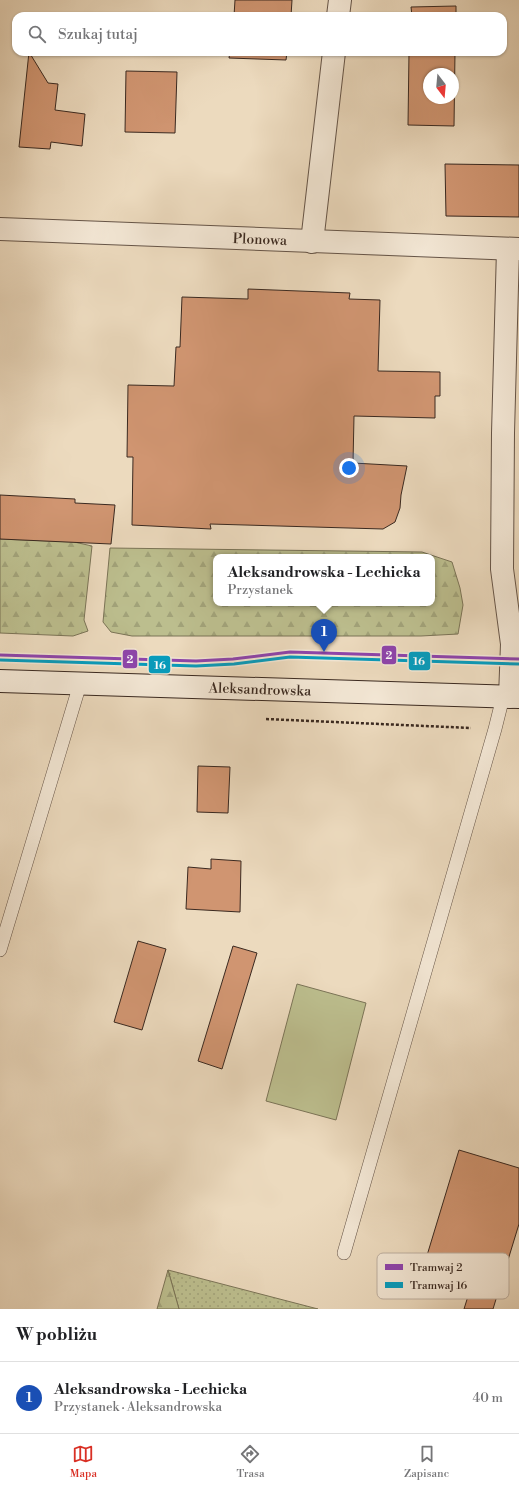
<!DOCTYPE html>
<html lang="pl">
<meta charset="utf-8">
<style>
body{margin:0;font-family:"Libre Bodoni",serif;background:#f2f2f2;color:#202124}
.compass{position:absolute;left:423px;top:68px;width:36px;height:36px;border-radius:50%;background:#fff;box-shadow:0 1px 3px #0004;rotate:164deg}
.you{position:absolute;left:349px;top:468px;width:14px;height:14px;margin:-10px;border:3px solid #fff;border-radius:50%;background:#1a73e8;box-shadow:0 0 0 6px #1a73e833}
.badge{display:grid;place-items:center;width:26px;height:26px;border-radius:50%;background:#d93025;color:#fff;font-size:13px;font-weight:700}
.pin{position:absolute;translate:-50% -33px;filter:drop-shadow(0 1px 2px #0008)}
.pin::after{content:'';position:absolute;top:21px;width:14px;height:12px;background:inherit;clip-path:polygon(0 0,100% 0,50% 100%)}
.popup{position:absolute;left:213px;top:554px;width:222px;height:52px;box-sizing:border-box;display:grid;place-content:center;border-radius:8px;background:#fff;filter:drop-shadow(0 1px 3px #0005);font-size:13px;white-space:nowrap;color:#757577}
.popup b{font-size:15px;color:#202124}
.popup::after{content:'';position:absolute;left:50%;top:100%;margin-left:-8px;border:8px solid transparent;border-top-color:#fff}
.list{margin:0;padding:0;list-style:none}
h2{display:flex;justify-content:space-between;align-items:center;height:52px;margin:0;padding:0 16px;font-size:17px}
h2 small{font-size:13px;font-weight:400;color:#757577}
.list li{display:grid;grid-template-columns:26px 1fr auto;gap:12px;align-items:center;box-sizing:border-box;height:72px;padding:0 16px;border-top:1px solid #e0e0e0}
.list b{display:block;font-size:15px;white-space:nowrap}
.list p{margin:0;font-size:13px;white-space:nowrap;color:#757577}
.list em{font-size:13px;font-style:normal;color:#757577}
.icon{flex:none;width:22px;height:22px;fill:none;stroke:currentColor;stroke-width:2;stroke-linecap:round;stroke-linejoin:round}
.map{position:relative;flex:none;width:519px;height:1309px;overflow:hidden}
.search{position:absolute;background:#fff;box-shadow:0 1px 3px #0004;left:12px;right:12px;top:12px;height:44px;display:flex;align-items:center;gap:10px;box-sizing:border-box;padding:0 14px;border-radius:12px;color:#757577;font-size:15px}
.sheet{height:124px;background:#fff}
nav{display:flex;justify-content:space-around;align-items:center;box-sizing:border-box;height:56px;border-top:1px solid #e0e0e0;background:#fff;font-size:11px;color:#757577}
nav a{display:grid;justify-items:center;gap:2px}
nav .on{color:#d93025}
.map>svg:first-child{display:block}
.grass{fill:url(#grass-dots);stroke:#7b7457}
.forest{fill:url(#forest-firs);stroke:#7b7457;fill-rule:evenodd}
.pitch{fill:#bcbe8e;stroke:#7b7457}
.building{fill:#d09571;stroke:#3a2920;fill-rule:evenodd}
.lines{fill:none;stroke-linecap:round;stroke-linejoin:round}
.lane-casing{stroke:#665548;stroke-width:14}
.street-casing{stroke:#665548;stroke-width:24}
.secondary-casing{stroke:#3a2920;stroke-width:24}
.path{stroke:#3a2920;stroke-width:2.5;stroke-dasharray:3 2;stroke-linecap:butt}
.lane{stroke:#f3e7d5;stroke-width:13}
.street{stroke:#f3e7d5;stroke-width:22}
.secondary{stroke:#f3e7d5;stroke-width:22}
.tram-1-casing{stroke:#f3e7d5;stroke-width:6}
.tram-2-casing{stroke:#f3e7d5;stroke-width:6}
.tram-1{stroke:#8e44ad;stroke-width:3}
.tram-2{stroke:#069cbd;stroke-width:3}
.labels{text-anchor:middle;stroke-width:4;stroke-linejoin:round;paint-order:stroke}
.street-label{font-size:14px;fill:#3a2920;stroke:#f3e7d5}
.key{fill:#f3e7d5;stroke:#bcae9f;stroke-width:1}
.key-label{font-size:11px;fill:#3a2920}
.line-badge{stroke:#f3e7d5;stroke-width:1.5}
.badge-label{font-size:11px;text-anchor:middle;font-weight:bold;fill:#fff}
</style>
<div class="map">
<svg width="519" height="1309" viewBox="0 0 519 1309">
<defs>
<pattern id="grass-dots" width="8" height="8" patternUnits="userSpaceOnUse"><rect width="8" height="8" fill="#bcbe8e"/><path d="M2 2h.1M6 6h.1" fill="none" stroke="#a2a37a" stroke-width="1.8" stroke-linecap="round"/></pattern>
<pattern id="forest-firs" width="22" height="20" patternUnits="userSpaceOnUse"><rect width="22" height="20" fill="#bcbe8e"/><path d="M5 1l3.5 6h-7zM16 11l3.5 6h-7z" fill="#a2a37a"/></pattern>
</defs>
<rect width="100%" height="100%" fill="#ecdabe"/>
<filter id="stains"><feTurbulence type="fractalNoise" baseFrequency=".005" numOctaves="4"/><feColorMatrix values="0 0 0 0 .2 0 0 0 0 .09 0 0 0 0 .02 0 0 0 .5 -.17"/></filter>
<radialGradient id="worn" r=".72"><stop offset=".6" stop-color="#630" stop-opacity="0"/><stop offset="1" stop-color="#630" stop-opacity=".3"/></radialGradient>
<!-- grass -->
<path class="grass" d="M168 1270 318 1309H179Z"/>
<!-- forest -->
<path class="forest" d="M0 539 74 542 92 546 84 620 88 631 73 636 0 633Z
M110 548 422 552 452 562 460 588 463 605 458 634 421 636H132L111 632 103 622ZM216 557H432V603H216Z
M168 1270 179 1309H157Z"/>
<!-- pitch -->
<path class="pitch" d="M297 984 366 1003 336 1120 266 1101Z"/>
<!-- building -->
<path class="building" d="M235 0H292L291 16H234Z
M456 6V16H412L411 7Z
M29 52 48 83 58 84 55 110 85 114 82 146 51 142 50 149 19 147Z
M230 52H287L286 60 229 58Z
M409 52H455L454 126 408 125ZM429 74H453V98H429Z
M126 71 177 72 175 133 125 132Z
M445 164 519 165V217L446 216Z
M248 289 350 293 349 299 380 300 378 371 440 372V396H435V418L354 416 353 463 407 466 401 495 400 508 395 522 383 529 210 524 211 529 132 525 133 457H127L128 385 174 386 176 347H180L182 297 248 299Z
M0 495 75 499V503L115 505 111 544 0 539Z
M198 766 230 767 228 813 197 812Z
M211 859 241 861 240 912 186 909 188 867 211 869Z
M138 941 166 949 142 1030 114 1022Z
M233 946 257 953 222 1069 198 1061Z
M459 1150 519 1168V1224L493 1309H464L474 1277 425 1262Z"/>
<g class="lines">
<!-- lane casing -->
<g class="lane-casing">
<path id="lane" d="M0 950 80 684
M344 1253 495 729 503 697"/>
</g>
<!-- street casing -->
<g class="street-casing">
<g id="street">
<path d="M338 16 340 0"/>
<path id="s1" d="M0 229 519 249"/>
<path d="M312 242 334 52"/>
<path d="M508 249 503 433 502 569 512 644 510 697"/>
</g>
</g>
<!-- secondary casing -->
<g class="secondary-casing">
<g id="secondary">
<path id="s2" d="M0 681 519 697"/>
</g>
</g>
<!-- path -->
<path class="path" d="M266 719 471 728"/>
<!-- lane -->
<use href="#lane" class="lane"/>
<!-- street -->
<use href="#street" class="street"/>
<!-- secondary -->
<use href="#secondary" class="secondary"/>
<!-- tram-1 casing -->
<g class="tram-1-casing">
<path id="tram-1" d="M0 655 196 661 233 659 290 652 519 659"/>
</g>
<!-- tram-2 casing -->
<g class="tram-2-casing">
<path id="tram-2" d="M0 660 196 666 234 664 290 657 519 664"/>
</g>
<!-- tram-1 -->
<use href="#tram-1" class="tram-1"/>
<!-- tram-2 -->
<use href="#tram-2" class="tram-2"/>
</g>
<g class="labels">
<!-- street labels -->
<g class="street-label">
<text dy="5" stroke="none"><textPath href="#s1" startOffset="260">Plonowa</textPath></text>
<text dy="5" stroke="none"><textPath href="#s2" startOffset="260">Aleksandrowska</textPath></text>
</g>
</g>
<!-- legend -->
<rect x="377" y="1253" width="132" height="46" rx="6" class="key"/>
<rect x="385" y="1264" width="18" height="6" fill="#8e44ad"/>
<rect x="385" y="1282" width="18" height="6" fill="#069cbd"/>
<g class="key-label">
<text x="410" y="1271">Tramwaj 2</text>
<text x="410" y="1289">Tramwaj 16</text>
</g>
<g class="line-badge">
<rect x="381" y="645" width="16" height="20" rx="4" fill="#8e44ad"/>
<rect x="122" y="649" width="16" height="20" rx="4" fill="#8e44ad"/>
<rect x="408" y="651" width="23" height="20" rx="4" fill="#069cbd"/>
<rect x="148" y="655" width="23" height="19" rx="4" fill="#069cbd"/>
</g>
<g class="badge-label">
<text x="389" y="659">2</text>
<text x="130" y="663">2</text>
<text x="419" y="665">16</text>
<text x="160" y="669">16</text>
</g>
<rect width="100%" height="100%" filter="url(#stains)"/>
<rect width="100%" height="100%" fill="url(#worn)"/>
</svg>
<svg class="compass" viewBox="-18 -18 36 36"><path d="M0-13l5 13h-10z" fill="#e53935"/><path d="M0 13l5-13h-10z" fill="#757577"/></svg>
<div class="you"></div>
<div class="pin badge" style="left:324px;top:652px;background:#1a4fb4">1</div>
<div class="popup"><b>Aleksandrowska - Lechicka</b>Przystanek</div>
<div class="search"><svg class="icon" aria-label="search" viewBox="0 0 24 24"><circle cx="10" cy="10" r="6"/><path d="M15 15l6 6"/></svg>Szukaj tutaj</div>
</div>
<section class="sheet">
<h2>W pobliżu<small></small></h2>
<ul class="list">
<li><span class="badge" style="background:#1a4fb4">1</span><div><b>Aleksandrowska - Lechicka</b><p>Przystanek · Aleksandrowska</p></div><em>40 m</em></li>
</ul>
</section>
<nav>
<a class="on"><svg class="icon" aria-label="map" viewBox="0 0 24 24"><path d="M3 6l6-2 6 2 6-2v14l-6 2-6-2-6 2zM9 4v14M15 6v14"/></svg>Mapa</a>
<a><svg class="icon" aria-label="directions" viewBox="0 0 24 24"><path d="M12 3l9 9-9 9-9-9zM9 14v-3h6M13 9l2 2-2 2"/></svg>Trasa</a>
<a><svg class="icon" aria-label="saved" viewBox="0 0 24 24"><path d="M7 4h10v16l-5-4-5 4z"/></svg>Zapisane</a>
</nav>
